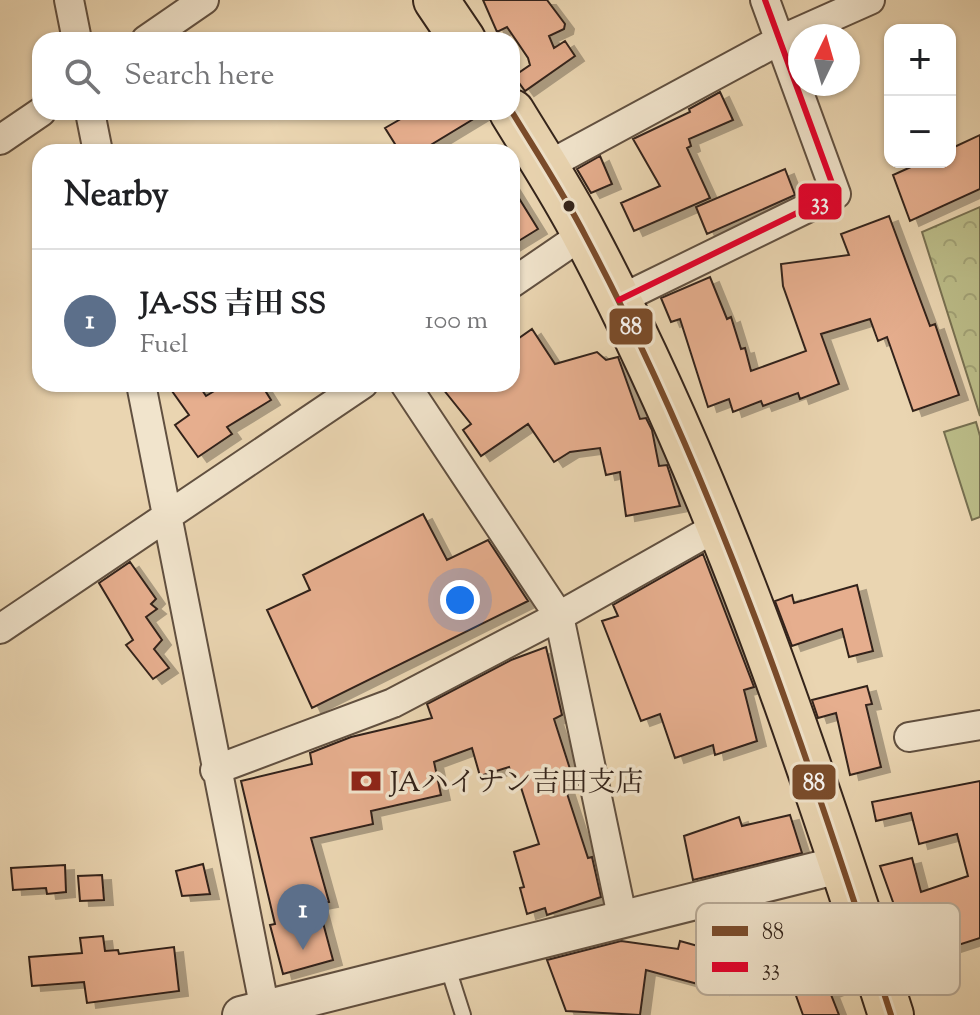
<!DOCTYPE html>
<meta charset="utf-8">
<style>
body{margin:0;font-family:"Sorts Mill Goudy","Noto Serif JP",serif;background:#f2f2f2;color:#202124}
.controls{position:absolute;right:24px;top:24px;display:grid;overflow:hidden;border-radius:16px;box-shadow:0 2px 6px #0004}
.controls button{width:72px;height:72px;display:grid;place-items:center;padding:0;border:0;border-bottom:2px solid #e0e0e0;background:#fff;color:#202124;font:40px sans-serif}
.compass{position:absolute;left:788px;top:24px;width:72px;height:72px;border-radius:50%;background:#fff;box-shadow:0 2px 6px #0004;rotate:5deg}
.you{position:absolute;left:460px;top:600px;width:28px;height:28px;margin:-20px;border:6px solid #fff;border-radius:50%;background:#1a73e8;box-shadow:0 0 0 12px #1a73e833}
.badge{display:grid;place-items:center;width:52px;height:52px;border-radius:50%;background:#0f766e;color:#fff;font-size:26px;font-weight:700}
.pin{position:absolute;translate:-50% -66px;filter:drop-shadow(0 2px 4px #0008)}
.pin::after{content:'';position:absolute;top:42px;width:28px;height:24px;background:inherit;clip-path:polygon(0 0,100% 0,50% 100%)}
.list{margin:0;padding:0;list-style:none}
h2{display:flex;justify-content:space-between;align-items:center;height:104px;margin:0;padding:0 32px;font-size:34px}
h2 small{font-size:26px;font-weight:400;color:#757577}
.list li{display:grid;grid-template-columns:52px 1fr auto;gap:24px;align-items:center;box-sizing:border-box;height:144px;padding:0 32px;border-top:2px solid #e0e0e0}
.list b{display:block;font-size:30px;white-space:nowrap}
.list p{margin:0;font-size:26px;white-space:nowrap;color:#757577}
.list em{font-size:26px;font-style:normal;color:#757577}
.icon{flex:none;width:44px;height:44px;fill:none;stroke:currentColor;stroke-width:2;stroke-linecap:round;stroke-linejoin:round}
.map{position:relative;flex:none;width:980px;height:1015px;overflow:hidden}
.search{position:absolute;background:#fff;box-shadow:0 2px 6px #0004;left:32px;top:32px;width:488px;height:88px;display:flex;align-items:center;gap:20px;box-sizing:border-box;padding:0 28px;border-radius:24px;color:#757577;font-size:30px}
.panel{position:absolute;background:#fff;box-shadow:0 2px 6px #0004;left:32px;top:144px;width:488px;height:248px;border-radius:24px}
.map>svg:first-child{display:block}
.forest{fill:url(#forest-crowns);stroke:#777051;stroke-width:2}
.garden{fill:#bbbc88;stroke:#777051;stroke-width:2}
.building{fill:#e6ae8e;stroke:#33231a;stroke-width:2;filter:url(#shadow)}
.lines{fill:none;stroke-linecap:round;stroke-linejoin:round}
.service-casing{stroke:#615040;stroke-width:18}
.minor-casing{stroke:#615040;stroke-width:32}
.tertiary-casing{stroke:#615040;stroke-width:40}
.primary-casing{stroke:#33231a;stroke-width:48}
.service{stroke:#f1e4cc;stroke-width:14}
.minor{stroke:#f1e4cc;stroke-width:28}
.tertiary{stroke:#f1e4cc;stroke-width:36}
.primary{stroke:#ead5b1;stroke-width:44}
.bus-1-casing{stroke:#f1e4cc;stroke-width:12}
.bus-2-casing{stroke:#f1e4cc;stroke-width:12}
.bus-1{stroke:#7a4b2a;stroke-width:6}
.bus-2{stroke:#e4002b;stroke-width:6}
.bus-dot{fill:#33231a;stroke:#f1e4cc;stroke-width:3}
.labels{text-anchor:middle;stroke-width:7;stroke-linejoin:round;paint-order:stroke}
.poi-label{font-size:28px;fill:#33231a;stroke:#f1e4cc;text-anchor:start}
.key{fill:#f1e4cc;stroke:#b8aa97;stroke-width:2}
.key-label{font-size:22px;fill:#33231a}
.line-badge{stroke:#f1e4cc;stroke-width:3}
.badge-label{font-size:22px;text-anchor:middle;font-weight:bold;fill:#fff}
</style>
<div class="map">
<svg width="980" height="1015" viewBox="0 0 980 1015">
<defs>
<pattern id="forest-crowns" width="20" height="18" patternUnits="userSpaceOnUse" patternTransform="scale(2)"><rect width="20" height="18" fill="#bbbc88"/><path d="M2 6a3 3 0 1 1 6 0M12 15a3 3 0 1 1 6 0" fill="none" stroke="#a1a175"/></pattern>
<filter id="shadow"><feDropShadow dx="9" dy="5" stdDeviation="0" flood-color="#0004"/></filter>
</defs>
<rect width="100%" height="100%" fill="#ead5b1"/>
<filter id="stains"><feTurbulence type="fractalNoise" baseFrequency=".0025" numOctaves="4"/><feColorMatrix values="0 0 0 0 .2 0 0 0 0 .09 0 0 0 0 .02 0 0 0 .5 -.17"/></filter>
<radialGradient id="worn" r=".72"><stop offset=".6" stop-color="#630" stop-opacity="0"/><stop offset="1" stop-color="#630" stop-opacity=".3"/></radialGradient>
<!-- forest -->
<path class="forest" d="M980 207V416L922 232Z"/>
<!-- garden -->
<path class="garden" d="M976 422 980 436V517L972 520 944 432Z"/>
<!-- building -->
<path class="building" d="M483 0H547L565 24 564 29 549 36 554 48 565 41 575 56 525 91 514 76 530 65 528 58 507 27 497 32Z
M720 92 733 120 689 139 691 146 687 148 710 198 634 231 621 203 660 186 633 139 690 112 689 109Z
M413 112H485L419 152H400L385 128Z
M980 135V189L910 221 893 175 922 162H950V149Z
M600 156 612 184 591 193 577 169Z
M785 169 795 195 707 234 696 207Z
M512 187 538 229 512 245Z
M889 216 930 326 935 324 959 395 913 411 887 337 878 341 870 319 821 334 839 384 800 399 798 393 763 406 761 401 733 412 729 399 708 407 680 319 671 322 661 298 710 277 727 319 731 317 741 349 745 348 751 371 806 351 783 286 781 264 849 255 841 234Z
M532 329 555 364 597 352 606 360 618 357 640 419 646 418 652 430 659 466 667 465 680 506 626 516 620 472 606 475 600 448 570 452 554 462 528 424 481 456 463 430 471 424 439 384H512V343Z
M167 384H198L206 396 226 384H261L271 400 227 427 232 434 198 457 175 425 189 415Z
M423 514 447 560 488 540 528 601 312 708 267 610 310 590 303 575Z
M703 554 754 687 744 690 757 741 715 755 713 745 675 758 660 714 641 721 602 621 618 616 613 605Z
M130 562 156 599 151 604 157 609 146 617 162 640 154 649 169 668 153 679 126 645 133 640 99 583Z
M857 585 873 651 849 657 842 629 792 646 775 601 792 595 794 603Z
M546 647 562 715 554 719 570 769 560 772 588 858 592 857 601 897 547 915 545 908 527 914 520 888 524 887 514 852 539 844 517 775 512 776 509 767 480 776 472 748 434 762 441 795 371 811 373 824 311 838 329 902 318 904 333 960 283 974 270 925 275 924 241 781 312 764 310 753 351 737 432 718 427 704 511 660Z
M867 686 872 704 866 705 881 767 850 775 836 713 818 718 812 700Z
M980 781V938L952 947 945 926 930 931 921 920 902 927 880 866 912 858 921 892 968 876 957 834 919 844 911 813 876 821 872 802Z
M790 815 802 853 693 880 684 836 739 817 742 826Z
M203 864 210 894 182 896 176 871Z
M65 865 66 892 47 894 46 888 13 890 11 868Z
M102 875 104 900 80 901 78 876Z
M825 927 840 988 830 992 839 1015H803L777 943Z
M103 936 105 951 118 950 119 954 174 947 179 991 87 1003 84 982 32 986 29 957 82 953 80 938Z
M621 941 678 949 680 941 730 955 720 990 646 970 640 1015 566 1011 547 960Z"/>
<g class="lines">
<!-- service casing -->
<g class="service-casing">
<path id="service" d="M447 965 463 1015"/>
</g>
<!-- minor casing -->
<g class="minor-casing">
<path id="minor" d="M69 0 77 40
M146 40 204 0
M90 112 98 152
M0 140 41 112
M545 167 780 40 870 0
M512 283 585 233
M619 300 836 194 765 0
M141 384 266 1015
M405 384 559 616 623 921
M0 629 363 384
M909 737 980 725
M215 770 393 703 559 616 720 525"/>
</g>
<!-- tertiary casing -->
<g class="tertiary-casing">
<path id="tertiary" d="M241 1015 843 864"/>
</g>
<!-- primary casing -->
<g class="primary-casing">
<path id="primary" d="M436 0 463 40
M512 112C537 153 564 194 586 237 717 484 806 750 891 1015"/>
</g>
<!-- service -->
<use href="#service" class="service"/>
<!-- minor -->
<use href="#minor" class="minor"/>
<!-- tertiary -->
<use href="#tertiary" class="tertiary"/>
<!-- primary -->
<use href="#primary" class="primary"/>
<!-- bus-1 casing -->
<g class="bus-1-casing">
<path id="bus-1" d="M512 112C537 153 564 194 586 237 717 484 806 750 891 1015"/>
</g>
<!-- bus-2 casing -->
<g class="bus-2-casing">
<path id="bus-2" d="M619 300 836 194 765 0"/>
</g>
<!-- bus-1 -->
<use href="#bus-1" class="bus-1"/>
<!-- bus-2 -->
<use href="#bus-2" class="bus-2"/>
</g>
<!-- icons -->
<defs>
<g id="bank-bare" transform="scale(2.4)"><path d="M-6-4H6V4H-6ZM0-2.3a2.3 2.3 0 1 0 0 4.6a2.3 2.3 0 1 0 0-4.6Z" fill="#8f2418" stroke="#f1e4cc" stroke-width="2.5" paint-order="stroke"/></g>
</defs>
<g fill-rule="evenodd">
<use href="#bank-bare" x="366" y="781"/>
</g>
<!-- markers -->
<circle class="bus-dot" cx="569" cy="206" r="7"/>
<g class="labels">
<!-- poi labels -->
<g class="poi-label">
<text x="390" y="791">JAハイナン吉田支店</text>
</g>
</g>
<!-- legend -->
<rect x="696" y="903" width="264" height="92" rx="12" class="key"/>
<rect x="712" y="926" width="36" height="10" fill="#7a4b2a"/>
<rect x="712" y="962" width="36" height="10" fill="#e4002b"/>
<g class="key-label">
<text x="762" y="939">88</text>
<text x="762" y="975">33</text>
</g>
<g class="line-badge">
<rect x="797" y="182" width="46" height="39" rx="8" fill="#e4002b"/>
<rect x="608" y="307" width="46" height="39" rx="8" fill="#7a4b2a"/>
<rect x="791" y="763" width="46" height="38" rx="8" fill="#7a4b2a"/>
</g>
<g class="badge-label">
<text x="820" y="209">33</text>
<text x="631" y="334">88</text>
<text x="814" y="790">88</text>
</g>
<rect width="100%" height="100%" filter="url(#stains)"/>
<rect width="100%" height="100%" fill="url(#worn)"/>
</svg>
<div class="controls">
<button>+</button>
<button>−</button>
</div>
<svg class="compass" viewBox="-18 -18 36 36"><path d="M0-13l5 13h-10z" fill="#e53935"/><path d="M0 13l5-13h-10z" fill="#757577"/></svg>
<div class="you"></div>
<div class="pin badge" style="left:303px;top:950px;background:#5c6f8a">1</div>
<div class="search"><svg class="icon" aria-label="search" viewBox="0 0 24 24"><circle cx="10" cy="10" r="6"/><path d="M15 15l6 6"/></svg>Search here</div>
<section class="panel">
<h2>Nearby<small></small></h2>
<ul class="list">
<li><span class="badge" style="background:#5c6f8a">1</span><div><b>JA-SS 吉田 SS</b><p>Fuel</p></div><em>100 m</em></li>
</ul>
</section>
</div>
